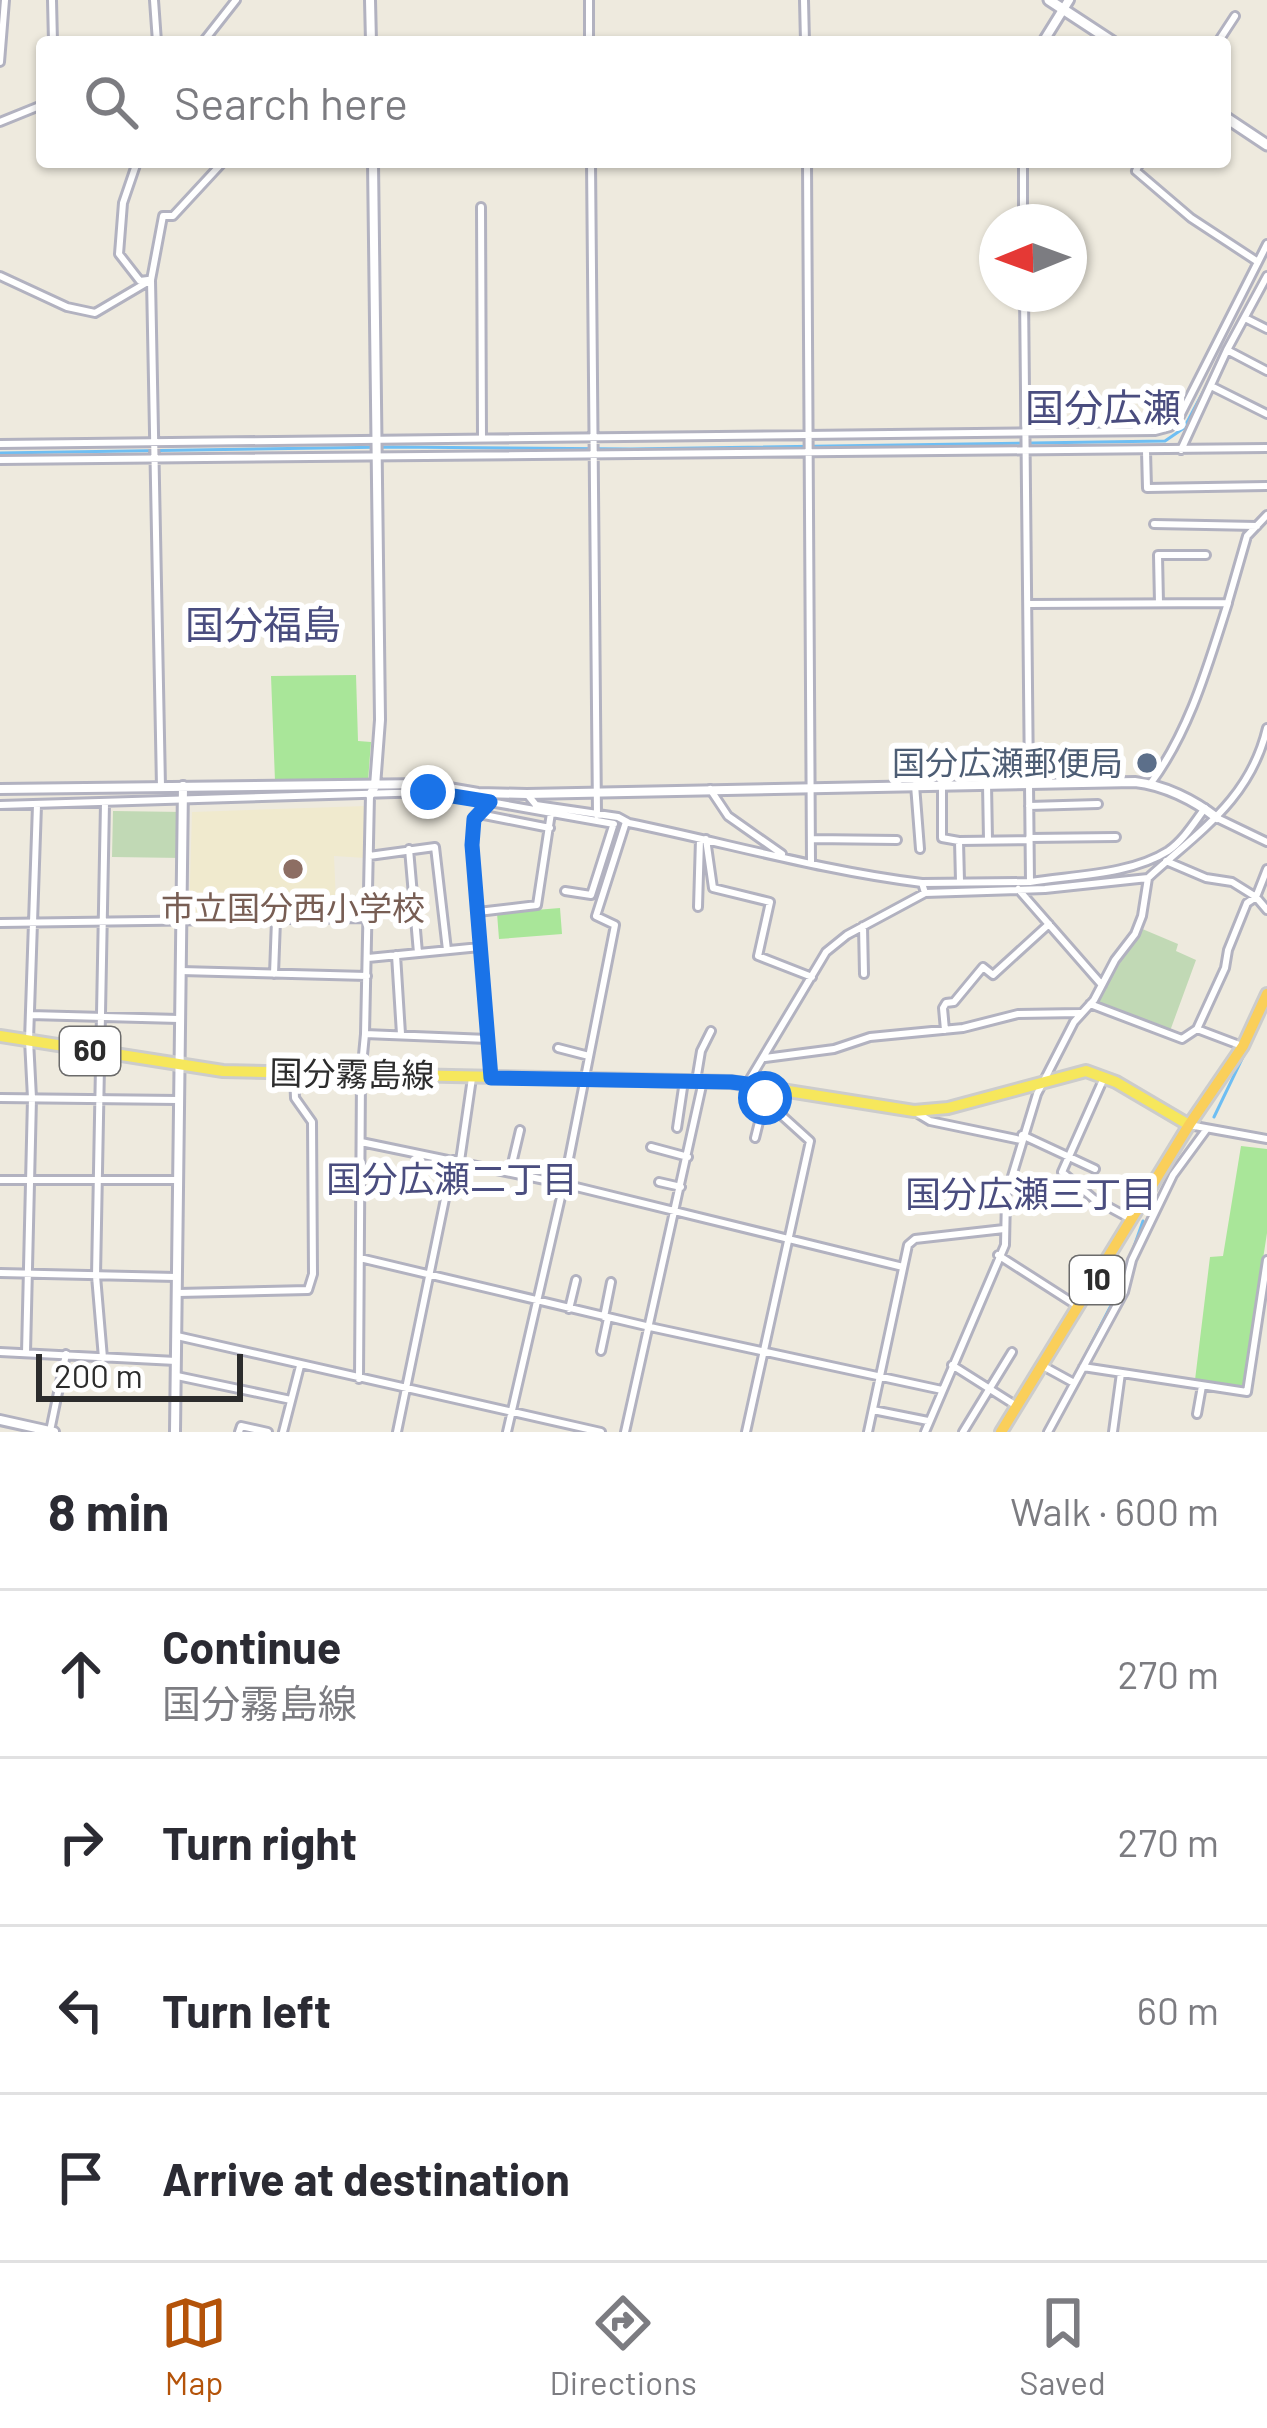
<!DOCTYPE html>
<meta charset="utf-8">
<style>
body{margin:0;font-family:Barlow,"Noto Sans JP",sans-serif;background:#f2f2f3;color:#2b2b33}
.compass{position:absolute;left:979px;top:204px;width:108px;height:108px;border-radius:50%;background:#fff;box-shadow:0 3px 9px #0004;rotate:269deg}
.scale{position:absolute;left:36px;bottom:30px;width:207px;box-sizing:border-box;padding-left:12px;border:6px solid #2c2c2c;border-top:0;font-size:33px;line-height:42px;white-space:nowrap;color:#2c2c2c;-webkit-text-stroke:9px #fff;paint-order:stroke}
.stop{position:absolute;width:36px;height:36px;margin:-27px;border:9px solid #1a73e8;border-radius:50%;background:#fff}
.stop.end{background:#1a73e8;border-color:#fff;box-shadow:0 3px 12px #0008}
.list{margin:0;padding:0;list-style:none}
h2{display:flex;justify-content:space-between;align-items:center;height:156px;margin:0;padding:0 48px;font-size:51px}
h2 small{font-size:39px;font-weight:400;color:#7c7c81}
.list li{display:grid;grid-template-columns:78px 1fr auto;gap:36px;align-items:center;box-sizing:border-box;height:168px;padding:0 48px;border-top:3px solid #e1e1e2}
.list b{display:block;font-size:45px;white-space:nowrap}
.list p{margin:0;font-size:39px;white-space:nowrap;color:#7c7c81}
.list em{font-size:39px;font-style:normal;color:#7c7c81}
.icon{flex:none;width:66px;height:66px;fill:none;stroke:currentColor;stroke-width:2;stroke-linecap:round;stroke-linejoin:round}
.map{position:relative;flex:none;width:1267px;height:1432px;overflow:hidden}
.search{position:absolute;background:#fff;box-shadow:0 3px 9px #0004;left:36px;right:36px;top:36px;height:132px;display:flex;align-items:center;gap:30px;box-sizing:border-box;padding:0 42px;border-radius:12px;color:#7c7c81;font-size:45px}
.sheet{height:828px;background:#fff}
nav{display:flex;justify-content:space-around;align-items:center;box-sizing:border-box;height:168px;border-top:3px solid #e1e1e2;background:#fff;font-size:33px;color:#7c7c81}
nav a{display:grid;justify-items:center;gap:6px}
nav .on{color:#b45309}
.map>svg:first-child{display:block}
.education{fill:#f0eace}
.green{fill:#a9e699}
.cemetery{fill:#c1d9b5}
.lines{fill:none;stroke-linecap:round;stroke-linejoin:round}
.stream{stroke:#6ebef3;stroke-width:3}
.minor-casing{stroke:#b2b2c0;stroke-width:12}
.tertiary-casing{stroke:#b2b2c0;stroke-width:14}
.secondary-casing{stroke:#b2b2c0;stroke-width:15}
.primary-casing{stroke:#ccc;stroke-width:16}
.trunk-casing{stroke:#ccc;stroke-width:16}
.minor{stroke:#fff;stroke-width:6}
.tertiary{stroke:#fff;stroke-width:8}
.secondary{stroke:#fff;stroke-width:9}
.primary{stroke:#f6e75c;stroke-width:10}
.trunk{stroke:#facf5a;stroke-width:10}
.route{stroke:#1a73e8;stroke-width:15}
.service-dot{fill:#5c6f8a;stroke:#fff;stroke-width:4.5}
.education-dot{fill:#8d6e63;stroke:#fff;stroke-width:4.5}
.labels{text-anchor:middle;stroke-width:12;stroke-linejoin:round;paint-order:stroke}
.shield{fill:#fff;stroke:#6b6b6b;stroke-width:3}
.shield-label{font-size:30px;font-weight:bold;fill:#2c2c2c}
.service-label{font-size:33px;fill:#4e5e75;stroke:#fff;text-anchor:end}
.education-label{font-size:33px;fill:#785e54;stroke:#fff}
.street-label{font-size:33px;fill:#2c2c2c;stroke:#fff}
.neighbourhood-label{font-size:36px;fill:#4a4d7f;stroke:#fff}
.quarter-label{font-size:39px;fill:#4a4d7f;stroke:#fff}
</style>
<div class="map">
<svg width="1267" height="1432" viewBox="0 0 1267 1432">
<rect width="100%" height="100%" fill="#eeeade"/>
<!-- education -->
<path class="education" d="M366 806V858L334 856 336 902H264L263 918 189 916 192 812Z"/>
<!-- green -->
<path class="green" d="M356 675 358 741 371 742 368 781H275L271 676Z
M560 908 562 934 499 939 497 913Z
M1241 1146 1267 1149V1233L1243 1389 1195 1380 1210 1257 1223 1256Z"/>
<!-- cemetery -->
<path class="cemetery" d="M113 811 184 812 183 858 112 857Z
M1140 928 1178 944 1176 951 1196 960 1170 1031 1096 1004Z"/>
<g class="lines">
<!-- stream -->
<path class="stream" d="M0 453 392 447 631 449 1165 441 1184 428 1211 377
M1214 1117 1267 1007
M1075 1375 1118 1292 1143 1221
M1044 1432 1069 1386"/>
<!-- minor casing -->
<g class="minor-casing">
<path id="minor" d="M52 0 53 42
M154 0 157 42
M589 0V42
M804 0 805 42
M203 42 236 0
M1218 42 1235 16
M0 62 5 0
M0 122 42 105
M137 162 123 203 119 254 140 281 148 280
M591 162 597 815
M807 162 811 862
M1023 162V222
M1140 162 1136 171 1191 218 1258 262 1267 244
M481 207 482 438
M0 276 67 307 95 313 151 280
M1245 318 1267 329
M1227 350 1267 371
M1211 386 1267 414
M0 444 1155 431 1170 427 1180 416 1258 262
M1181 450 1227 350 1267 276
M1146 451 1147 488 1267 486
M0 460 1267 448
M1154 524 1257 526
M1228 602 1247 536 1267 515
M1159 603 1158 555H1206
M1028 604 1228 603C1208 665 1190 730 1151 783
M942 784V838L959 841
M987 784 988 840
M915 785 920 849
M161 787 151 280 163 216H173L223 162
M710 789 728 816 782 854
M527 794 536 805 618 817 629 823C727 843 823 871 922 883L925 893
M490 802 614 824
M0 805 428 792 490 802 474 819 472 845 491 1075
M1029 806 1098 804
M479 814 550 828
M1217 818 1267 842
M1029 838 1116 837
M706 839 713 888 770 902 758 956 812 977
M811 839 897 840
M409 849 418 953
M369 856 435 847 447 950
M1166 861 1206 878 1232 882 1256 897 1267 910
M960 881 959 841 1029 840
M1030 882C1073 875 1130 875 1168 851 1183 841 1194 823 1205 808
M922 883 1030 882 1024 294
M1018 889 1102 985
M565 891 591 895 613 826
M698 907 700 839
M478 912 537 905 551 813
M0 923 368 918
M863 926 864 974
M396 955 401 1034
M368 958 480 947
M181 971 367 976
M274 974 276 920
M1090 1004 1182 1039 1197 1029
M30 1015 179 1019
M945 1030 943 1008 946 1003 954 1002 983 967 993 975 1049 924
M365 1034 488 1039
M1242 1046 1197 1029 1225 968 1228 950 1247 903 1256 897 1267 869
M558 1048 589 1056
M765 1058 834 1049 870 1037 963 1028 1018 1014 1080 1013
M1103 1080 1062 1172 1094 1199 1131 1219
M696 1081 701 1051 711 1031
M0 1098 178 1100
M915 1112 930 1121 1021 1140
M1189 1125 1267 1139
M677 1128 684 1081
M1022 1135 1095 1169
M755 1138 765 1098
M361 1142 564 1184 903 1267
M651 1147 688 1157
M510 1172 520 1130
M0 1180H178
M659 1182 681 1187
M998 1255 1076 1305
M360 1258 650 1327 942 1390
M0 1273 176 1277
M178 1293 308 1290 313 1274 312 1122 295 1098 294 1074
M569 1309 576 1280
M604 1317 611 1282
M177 1336 601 1432
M601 1351 608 1318
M0 1352 176 1361
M26 1353 32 1098 29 1040 37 805
M103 1358 96 1276 105 803
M952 1365 1015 1405
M1043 1366 1074 1383
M1083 1367 1247 1392 1267 1260
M177 1376 291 1400
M359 1379 361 1076 365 1034 370 795
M873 1410 928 1421
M1197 1414 1202 1386
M50 1431 66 1354
M239 1432 241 1426 268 1432
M283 1432 300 1366
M397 1432 453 1160 460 1161 472 1078
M507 1432 564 1184 615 925 596 916 626 822
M625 1432 703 1081
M746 1432 810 1141 747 1084 826 952 847 935 925 893 1045 889 1148 878
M868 1432 908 1245 915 1239 1004 1229
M925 1432 1005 1245 1006 1196 1037 1094 1074 1022 1094 1000 1115 960 1135 934 1142 916 1148 878C1198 832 1250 800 1267 728
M963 1432 1012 1352
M1048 1432 1124 1292 1132 1260 1173 1175 1206 1130
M1113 1432 1121 1373"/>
</g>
<!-- tertiary casing -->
<g class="tertiary-casing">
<path id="tertiary" d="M370 0 371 42
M1043 42 1069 0
M0 789 426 784 478 793 527 794 1135 782C1164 785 1194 800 1217 818
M370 795 375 786 380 720 373 162
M0 1420 54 1432
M175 1432 183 786"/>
</g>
<!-- secondary casing -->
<g class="secondary-casing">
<path id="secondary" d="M1049 0 1113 42
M1225 117 1267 145"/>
</g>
<!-- primary casing -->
<g class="primary-casing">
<path id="primary" d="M0 1036 223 1071 731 1082 914 1111 948 1108 1086 1071 1116 1082 1189 1125"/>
</g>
<!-- trunk casing -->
<g class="trunk-casing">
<path id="trunk" d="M1001 1432 1189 1125 1243 1046 1267 994"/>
</g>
<!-- minor -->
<use href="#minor" class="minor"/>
<!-- tertiary -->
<use href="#tertiary" class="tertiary"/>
<!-- secondary -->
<use href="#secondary" class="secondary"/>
<!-- primary -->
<use href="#primary" class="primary"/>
<!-- trunk -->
<use href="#trunk" class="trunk"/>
</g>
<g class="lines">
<!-- route -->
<path class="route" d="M428 792 490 802 474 819 472 845 491 1078 731 1082 747 1084 765 1098"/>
</g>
<!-- markers -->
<circle class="service-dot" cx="1147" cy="763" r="12"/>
<circle class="education-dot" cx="293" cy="869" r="12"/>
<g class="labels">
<!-- shield labels -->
<g class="shield">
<rect x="60" y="1027" width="60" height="48" rx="9"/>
<rect x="1070" y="1256" width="54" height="48" rx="9"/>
</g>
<g class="shield-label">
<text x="90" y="1061">60</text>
<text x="1097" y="1290">10</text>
</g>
<!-- service labels -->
<g class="service-label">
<text x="1123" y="775">国分広瀬郵便局</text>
</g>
<!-- education labels -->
<g class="education-label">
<text x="293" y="920">市立国分西小学校</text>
</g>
<!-- street labels -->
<g class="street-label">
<text transform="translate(352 1074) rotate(1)" y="12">国分霧島線</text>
</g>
<!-- neighbourhood labels -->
<g class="neighbourhood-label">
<text x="452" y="1192">国分広瀬二丁目</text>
<text x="1031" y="1207">国分広瀬三丁目</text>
</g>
<!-- quarter labels -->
<g class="quarter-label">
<text x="1103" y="422">国分広瀬</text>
<text x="263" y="639">国分福島</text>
</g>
</g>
</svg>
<svg class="compass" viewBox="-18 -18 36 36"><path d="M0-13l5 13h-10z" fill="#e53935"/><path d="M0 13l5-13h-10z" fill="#7c7c81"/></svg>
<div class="scale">200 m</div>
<div class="stop" style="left:765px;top:1098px"></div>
<div class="stop end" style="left:428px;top:792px"></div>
<div class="search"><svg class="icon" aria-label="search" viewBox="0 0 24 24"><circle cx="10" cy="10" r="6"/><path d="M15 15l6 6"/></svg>Search here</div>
</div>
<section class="sheet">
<h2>8 min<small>Walk · 600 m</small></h2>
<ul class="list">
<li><svg class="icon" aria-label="ahead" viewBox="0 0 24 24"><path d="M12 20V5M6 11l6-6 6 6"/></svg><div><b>Continue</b><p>国分霧島線</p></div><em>270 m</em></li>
<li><svg class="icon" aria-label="right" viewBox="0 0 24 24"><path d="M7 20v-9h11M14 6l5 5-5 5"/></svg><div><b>Turn right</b></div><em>270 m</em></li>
<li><svg class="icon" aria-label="left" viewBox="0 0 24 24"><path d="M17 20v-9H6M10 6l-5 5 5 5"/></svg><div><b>Turn left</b></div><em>60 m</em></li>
<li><svg class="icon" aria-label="arrive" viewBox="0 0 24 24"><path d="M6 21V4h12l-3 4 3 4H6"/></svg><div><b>Arrive at destination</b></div></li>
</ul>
</section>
<nav>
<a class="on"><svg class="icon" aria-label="map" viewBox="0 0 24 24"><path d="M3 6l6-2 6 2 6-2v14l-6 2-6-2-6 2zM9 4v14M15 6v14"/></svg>Map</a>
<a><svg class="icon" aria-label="directions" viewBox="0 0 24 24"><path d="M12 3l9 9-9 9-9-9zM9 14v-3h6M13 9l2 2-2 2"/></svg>Directions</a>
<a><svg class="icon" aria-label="saved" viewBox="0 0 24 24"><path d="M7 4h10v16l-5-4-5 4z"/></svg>Saved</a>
</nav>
